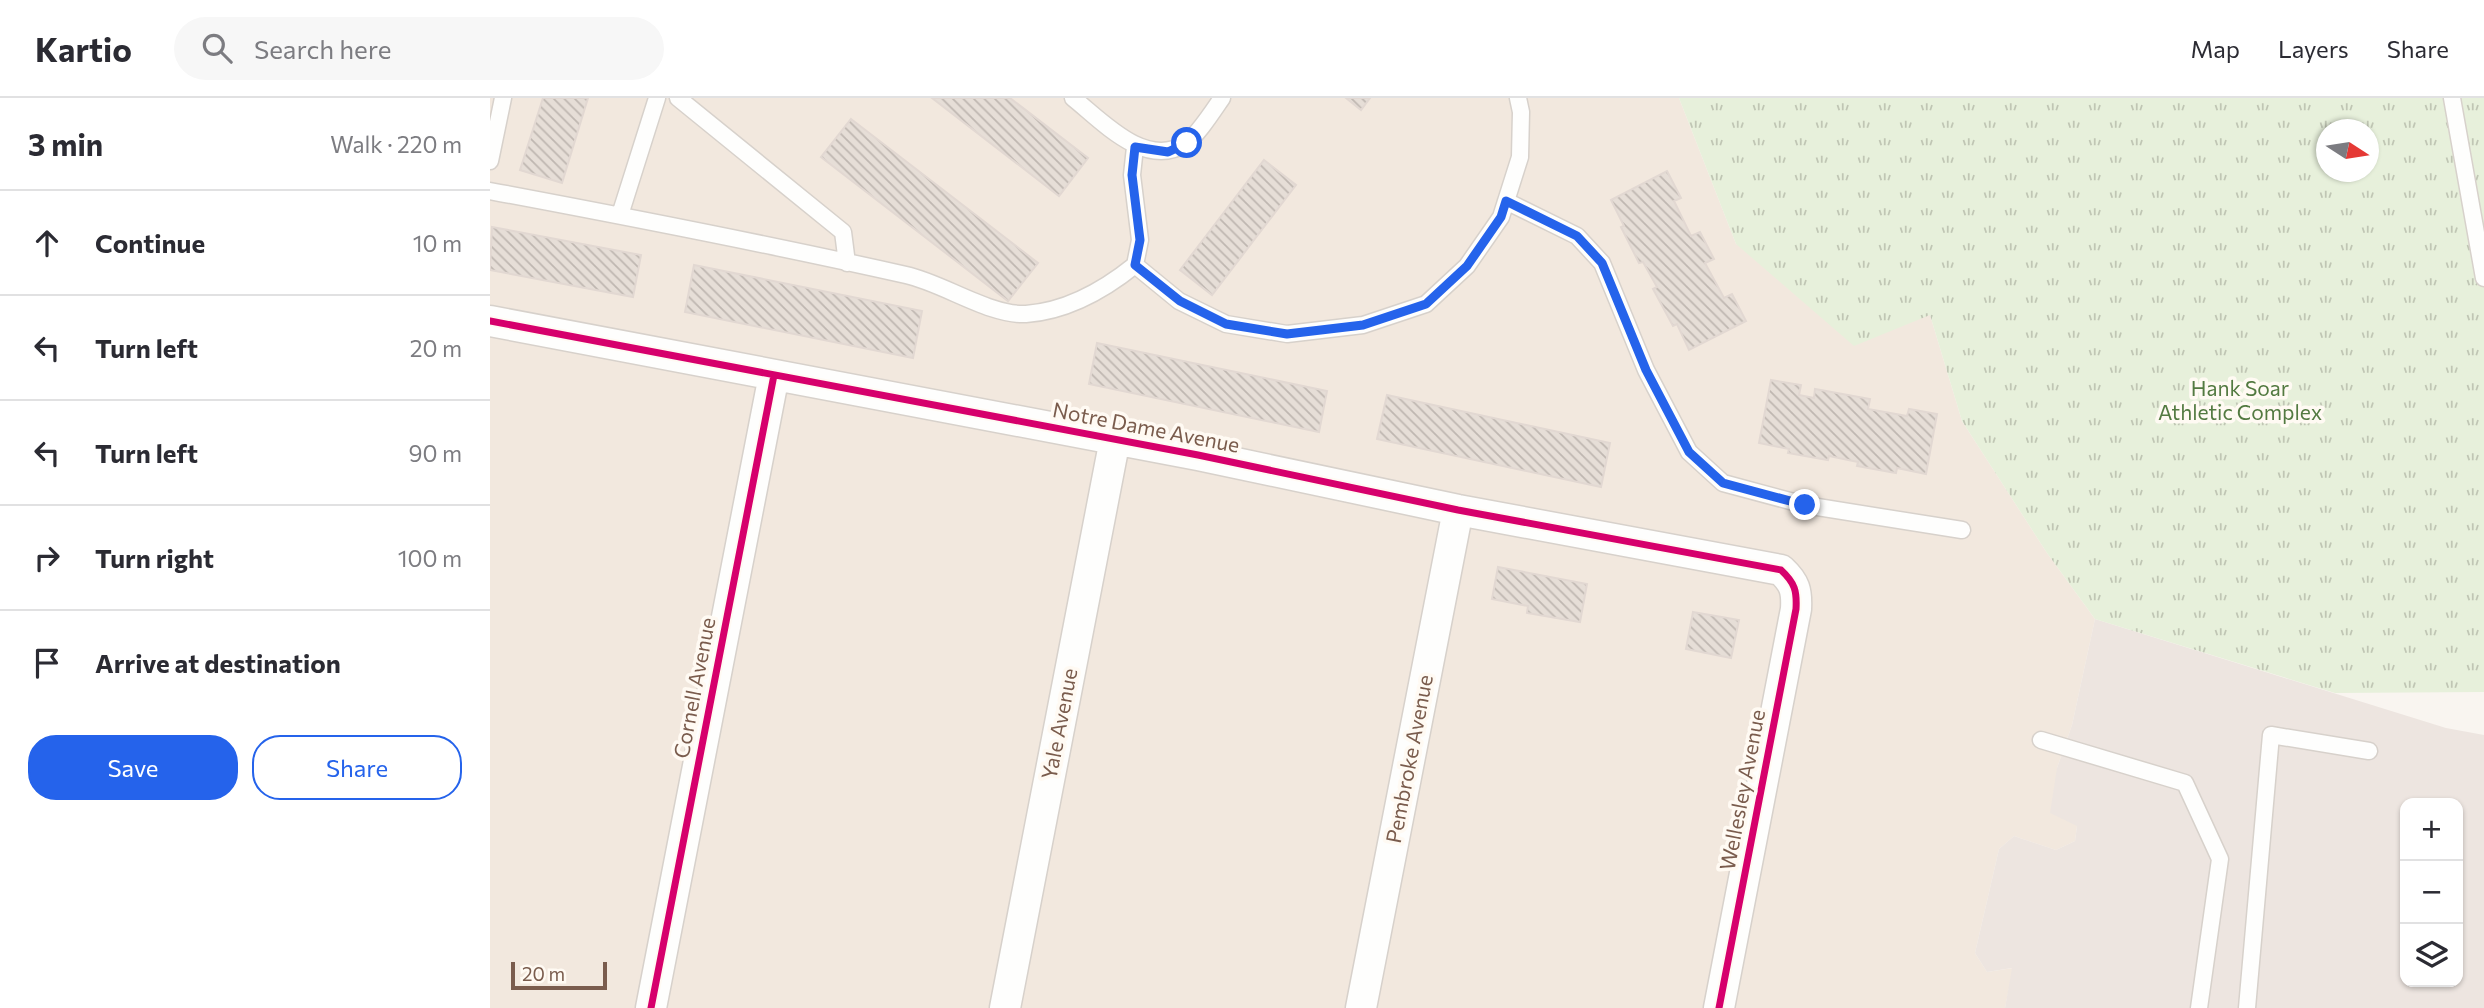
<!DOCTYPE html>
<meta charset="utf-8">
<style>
body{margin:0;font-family:Commissioner,sans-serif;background:#f7f7f7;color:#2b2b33}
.controls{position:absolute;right:21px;bottom:21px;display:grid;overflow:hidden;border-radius:14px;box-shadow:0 2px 5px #0004}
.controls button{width:63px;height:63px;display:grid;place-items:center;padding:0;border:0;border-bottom:2px solid #e1e1e2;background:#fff;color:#2b2b33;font:35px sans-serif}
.compass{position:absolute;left:1826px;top:21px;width:63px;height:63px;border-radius:50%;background:#fff;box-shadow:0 2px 5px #0004;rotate:102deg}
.scale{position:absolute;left:21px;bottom:18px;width:96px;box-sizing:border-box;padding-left:7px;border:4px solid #7a5c4d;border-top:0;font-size:19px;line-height:24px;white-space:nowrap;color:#7a5c4d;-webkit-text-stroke:5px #fffaf3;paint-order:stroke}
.stop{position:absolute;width:21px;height:21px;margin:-16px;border:5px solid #2563eb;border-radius:50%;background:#fff}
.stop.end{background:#2563eb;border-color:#fff;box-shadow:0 2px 7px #0008}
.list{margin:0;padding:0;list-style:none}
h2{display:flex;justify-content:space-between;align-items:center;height:91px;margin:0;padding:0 28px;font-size:30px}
h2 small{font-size:23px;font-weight:400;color:#7c7c81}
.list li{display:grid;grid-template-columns:46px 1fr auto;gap:21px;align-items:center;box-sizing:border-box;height:105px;padding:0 28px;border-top:2px solid #e1e1e2}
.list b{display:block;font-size:26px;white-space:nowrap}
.list em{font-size:23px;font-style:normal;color:#7c7c81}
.actions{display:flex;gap:14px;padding:21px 28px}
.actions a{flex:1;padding:16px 0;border:2px solid #2563eb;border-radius:28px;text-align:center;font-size:24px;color:#2563eb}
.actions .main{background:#2563eb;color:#fff}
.icon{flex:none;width:38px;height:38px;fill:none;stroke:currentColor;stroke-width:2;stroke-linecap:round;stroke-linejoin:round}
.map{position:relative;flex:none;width:1994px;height:910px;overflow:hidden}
header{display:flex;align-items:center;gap:42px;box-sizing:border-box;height:98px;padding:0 35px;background:#fff;border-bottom:2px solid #e1e1e2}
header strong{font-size:33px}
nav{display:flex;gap:38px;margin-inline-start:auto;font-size:24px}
.search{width:490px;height:63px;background:#f7f7f7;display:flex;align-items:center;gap:18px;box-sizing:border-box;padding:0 24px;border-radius:38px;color:#7c7c81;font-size:26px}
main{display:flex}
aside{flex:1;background:#fff}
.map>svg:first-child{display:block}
.residential{fill:#f2e8de}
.industrial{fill:#ede5e0;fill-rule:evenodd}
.park{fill:url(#park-tufts);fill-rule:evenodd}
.building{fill:url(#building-back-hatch);stroke:#e2d8d2;stroke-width:2}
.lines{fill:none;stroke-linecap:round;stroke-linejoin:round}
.service-casing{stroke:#d7d1cb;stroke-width:19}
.minor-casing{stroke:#d7d1cb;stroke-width:33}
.service{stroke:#fefefd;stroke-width:16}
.minor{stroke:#fefefd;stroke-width:30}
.cycleway-casing{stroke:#fffaf3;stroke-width:11}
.cycleway{stroke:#d6006c;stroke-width:7}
.route{stroke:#2563eb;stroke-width:9}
.labels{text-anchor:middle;stroke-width:7;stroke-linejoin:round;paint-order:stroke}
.park-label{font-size:21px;fill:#537a41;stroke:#fffaf3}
.street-label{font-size:21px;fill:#7a5c4d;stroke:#fffaf3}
</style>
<header>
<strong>Kartio</strong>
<div class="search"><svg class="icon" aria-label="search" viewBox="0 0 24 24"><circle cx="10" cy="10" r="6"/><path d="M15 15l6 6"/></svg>Search here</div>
<nav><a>Map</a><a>Layers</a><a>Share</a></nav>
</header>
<main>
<aside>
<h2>3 min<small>Walk · 220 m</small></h2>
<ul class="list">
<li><svg class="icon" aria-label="ahead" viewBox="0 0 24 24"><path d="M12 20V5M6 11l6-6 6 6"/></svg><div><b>Continue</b></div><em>10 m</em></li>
<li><svg class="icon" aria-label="left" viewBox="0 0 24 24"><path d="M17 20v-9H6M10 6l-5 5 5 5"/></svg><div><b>Turn left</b></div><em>20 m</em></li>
<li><svg class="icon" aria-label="left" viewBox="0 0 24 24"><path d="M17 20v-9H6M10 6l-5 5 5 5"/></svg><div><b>Turn left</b></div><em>90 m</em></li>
<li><svg class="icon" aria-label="right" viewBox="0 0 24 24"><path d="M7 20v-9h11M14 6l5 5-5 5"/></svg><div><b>Turn right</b></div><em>100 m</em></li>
<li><svg class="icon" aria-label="arrive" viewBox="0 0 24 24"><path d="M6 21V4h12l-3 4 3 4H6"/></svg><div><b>Arrive at destination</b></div></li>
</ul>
<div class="actions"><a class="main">Save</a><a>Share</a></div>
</aside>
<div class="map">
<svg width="1994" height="910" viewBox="0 0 1994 910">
<defs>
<pattern id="park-tufts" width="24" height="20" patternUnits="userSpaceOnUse" patternTransform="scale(1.75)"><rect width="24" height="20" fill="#e7f0db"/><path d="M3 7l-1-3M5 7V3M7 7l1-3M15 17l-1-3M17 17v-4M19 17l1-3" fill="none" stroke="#c0c6b4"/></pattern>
<pattern id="building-back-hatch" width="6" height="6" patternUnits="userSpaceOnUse" patternTransform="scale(1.75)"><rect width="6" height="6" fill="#e6ded7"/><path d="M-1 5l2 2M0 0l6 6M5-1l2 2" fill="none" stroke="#bfb7b1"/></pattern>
</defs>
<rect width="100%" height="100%" fill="#f9f5f0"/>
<!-- residential -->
<path class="residential" d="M0 0H1189L1246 146 1440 217 1472 323 1557 455 1605 521 1582 627 1567 670 1587 728 1585 743 1566 752 1524 738 1509 751 1485 855 1497 874 1523 870 1515 910H0Z"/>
<!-- industrial -->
<path class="industrial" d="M1605 521 1956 630 1994 637V910H1515L1522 870 1497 874 1485 855 1509 751 1524 738 1566 752 1585 743 1587 728 1560 715 1567 670 1582 627ZM1915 705H1968V884H1915Z"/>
<!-- park -->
<path class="park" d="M1189 0H1994V594L1845 595 1605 521 1557 455 1472 323 1440 217 1364 248 1246 146ZM1836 32H1878V74H1836Z"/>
<!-- building -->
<path class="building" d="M53 0H98L72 85 30 72Z
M442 0H520L598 60 569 98Z
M856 0H880L871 12Z
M361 21 548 165 518 203 331 59Z
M774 62 806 87 722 197 690 172Z
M1177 73 1191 100 1184 103 1201 138 1210 134 1224 161 1215 165 1234 200 1242 196 1256 223 1199 252 1187 226 1183 228 1163 191 1167 189 1153 164 1149 165 1131 129 1134 128 1121 102Z
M2 129 151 157 143 199 0 172Z
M204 167 432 213 423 260 195 214Z
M607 245 837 293 829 334 599 286Z
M1281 282 1311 287 1309 297 1324 300 1325 291 1380 301 1378 311 1417 318 1419 311 1447 316 1436 376 1407 370 1406 375 1367 368 1368 364 1339 358 1338 362 1298 355 1299 351 1269 345Z
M897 297 1120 345 1111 389 887 341Z
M1008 469 1097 486 1090 524 1037 515 1038 508 1002 501Z
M1203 514 1249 522 1241 560 1196 551Z"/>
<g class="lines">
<!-- service casing -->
<g class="service-casing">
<path id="service" d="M188 0 353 134 357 165
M583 0C612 23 655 71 695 46 707 38 723 13 732 0
M1962 0 1994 180
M0 63 13 0
M0 93C139 119 278 146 416 177 453 185 500 218 536 216 578 213 614 192 645 167L650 142 642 77 645 49
M1016 103 1087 138 1112 165 1156 272 1199 354 1233 385 1315 407 1472 432
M130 117 167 0
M645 167 689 203 736 226 797 236 873 227 936 206 977 168 1011 119 1030 59 1031 14 1028 0
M1551 642 1695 685 1730 761 1709 910
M1757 910 1781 637 1879 653"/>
</g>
<!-- minor casing -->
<g class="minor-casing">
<path id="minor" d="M0 223 708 357 968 412 1291 472C1305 485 1307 493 1306 511L1229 910
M161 910 284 277
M515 910 625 341
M871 910 968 412"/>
</g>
<!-- service -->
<use href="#service" class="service"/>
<!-- minor -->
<use href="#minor" class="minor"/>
<!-- cycleway casing -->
<g class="cycleway-casing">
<path id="cycleway" d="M0 223 708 357 968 412 1291 472C1305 485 1307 493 1306 511L1229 910
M161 910 284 277"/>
</g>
<!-- cycleway -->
<use href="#cycleway" class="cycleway"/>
</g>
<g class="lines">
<!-- route -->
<path class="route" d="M697 45 678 54 645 49 642 77 650 142 645 167 690 203 736 226 797 236 873 227 936 206 977 168 1011 119 1016 103 1087 138 1112 165 1156 272 1199 354 1233 385 1315 407"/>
</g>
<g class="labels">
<!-- park labels -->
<g class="park-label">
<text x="1750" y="298">Hank Soar<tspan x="1750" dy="24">Athletic Complex</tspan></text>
</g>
<!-- street labels -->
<g class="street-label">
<text transform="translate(656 330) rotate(11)" y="7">Notre Dame Avenue</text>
<text transform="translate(205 590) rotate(-79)" y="7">Cornell Avenue</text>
<text transform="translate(570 626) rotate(-79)" y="7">Yale Avenue</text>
<text transform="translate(920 661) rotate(-79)" y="7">Pembroke Avenue</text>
<text transform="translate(1253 692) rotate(-79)" y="7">Wellesley Avenue</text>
</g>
</g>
</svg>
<div class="controls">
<button>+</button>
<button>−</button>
<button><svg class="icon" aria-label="layers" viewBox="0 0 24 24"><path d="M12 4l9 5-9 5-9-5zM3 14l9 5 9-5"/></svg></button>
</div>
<svg class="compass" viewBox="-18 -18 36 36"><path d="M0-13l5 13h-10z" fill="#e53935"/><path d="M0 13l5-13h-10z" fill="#7c7c81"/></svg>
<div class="scale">20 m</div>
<div class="stop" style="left:697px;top:45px"></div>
<div class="stop end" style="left:1315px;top:407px"></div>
</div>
</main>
